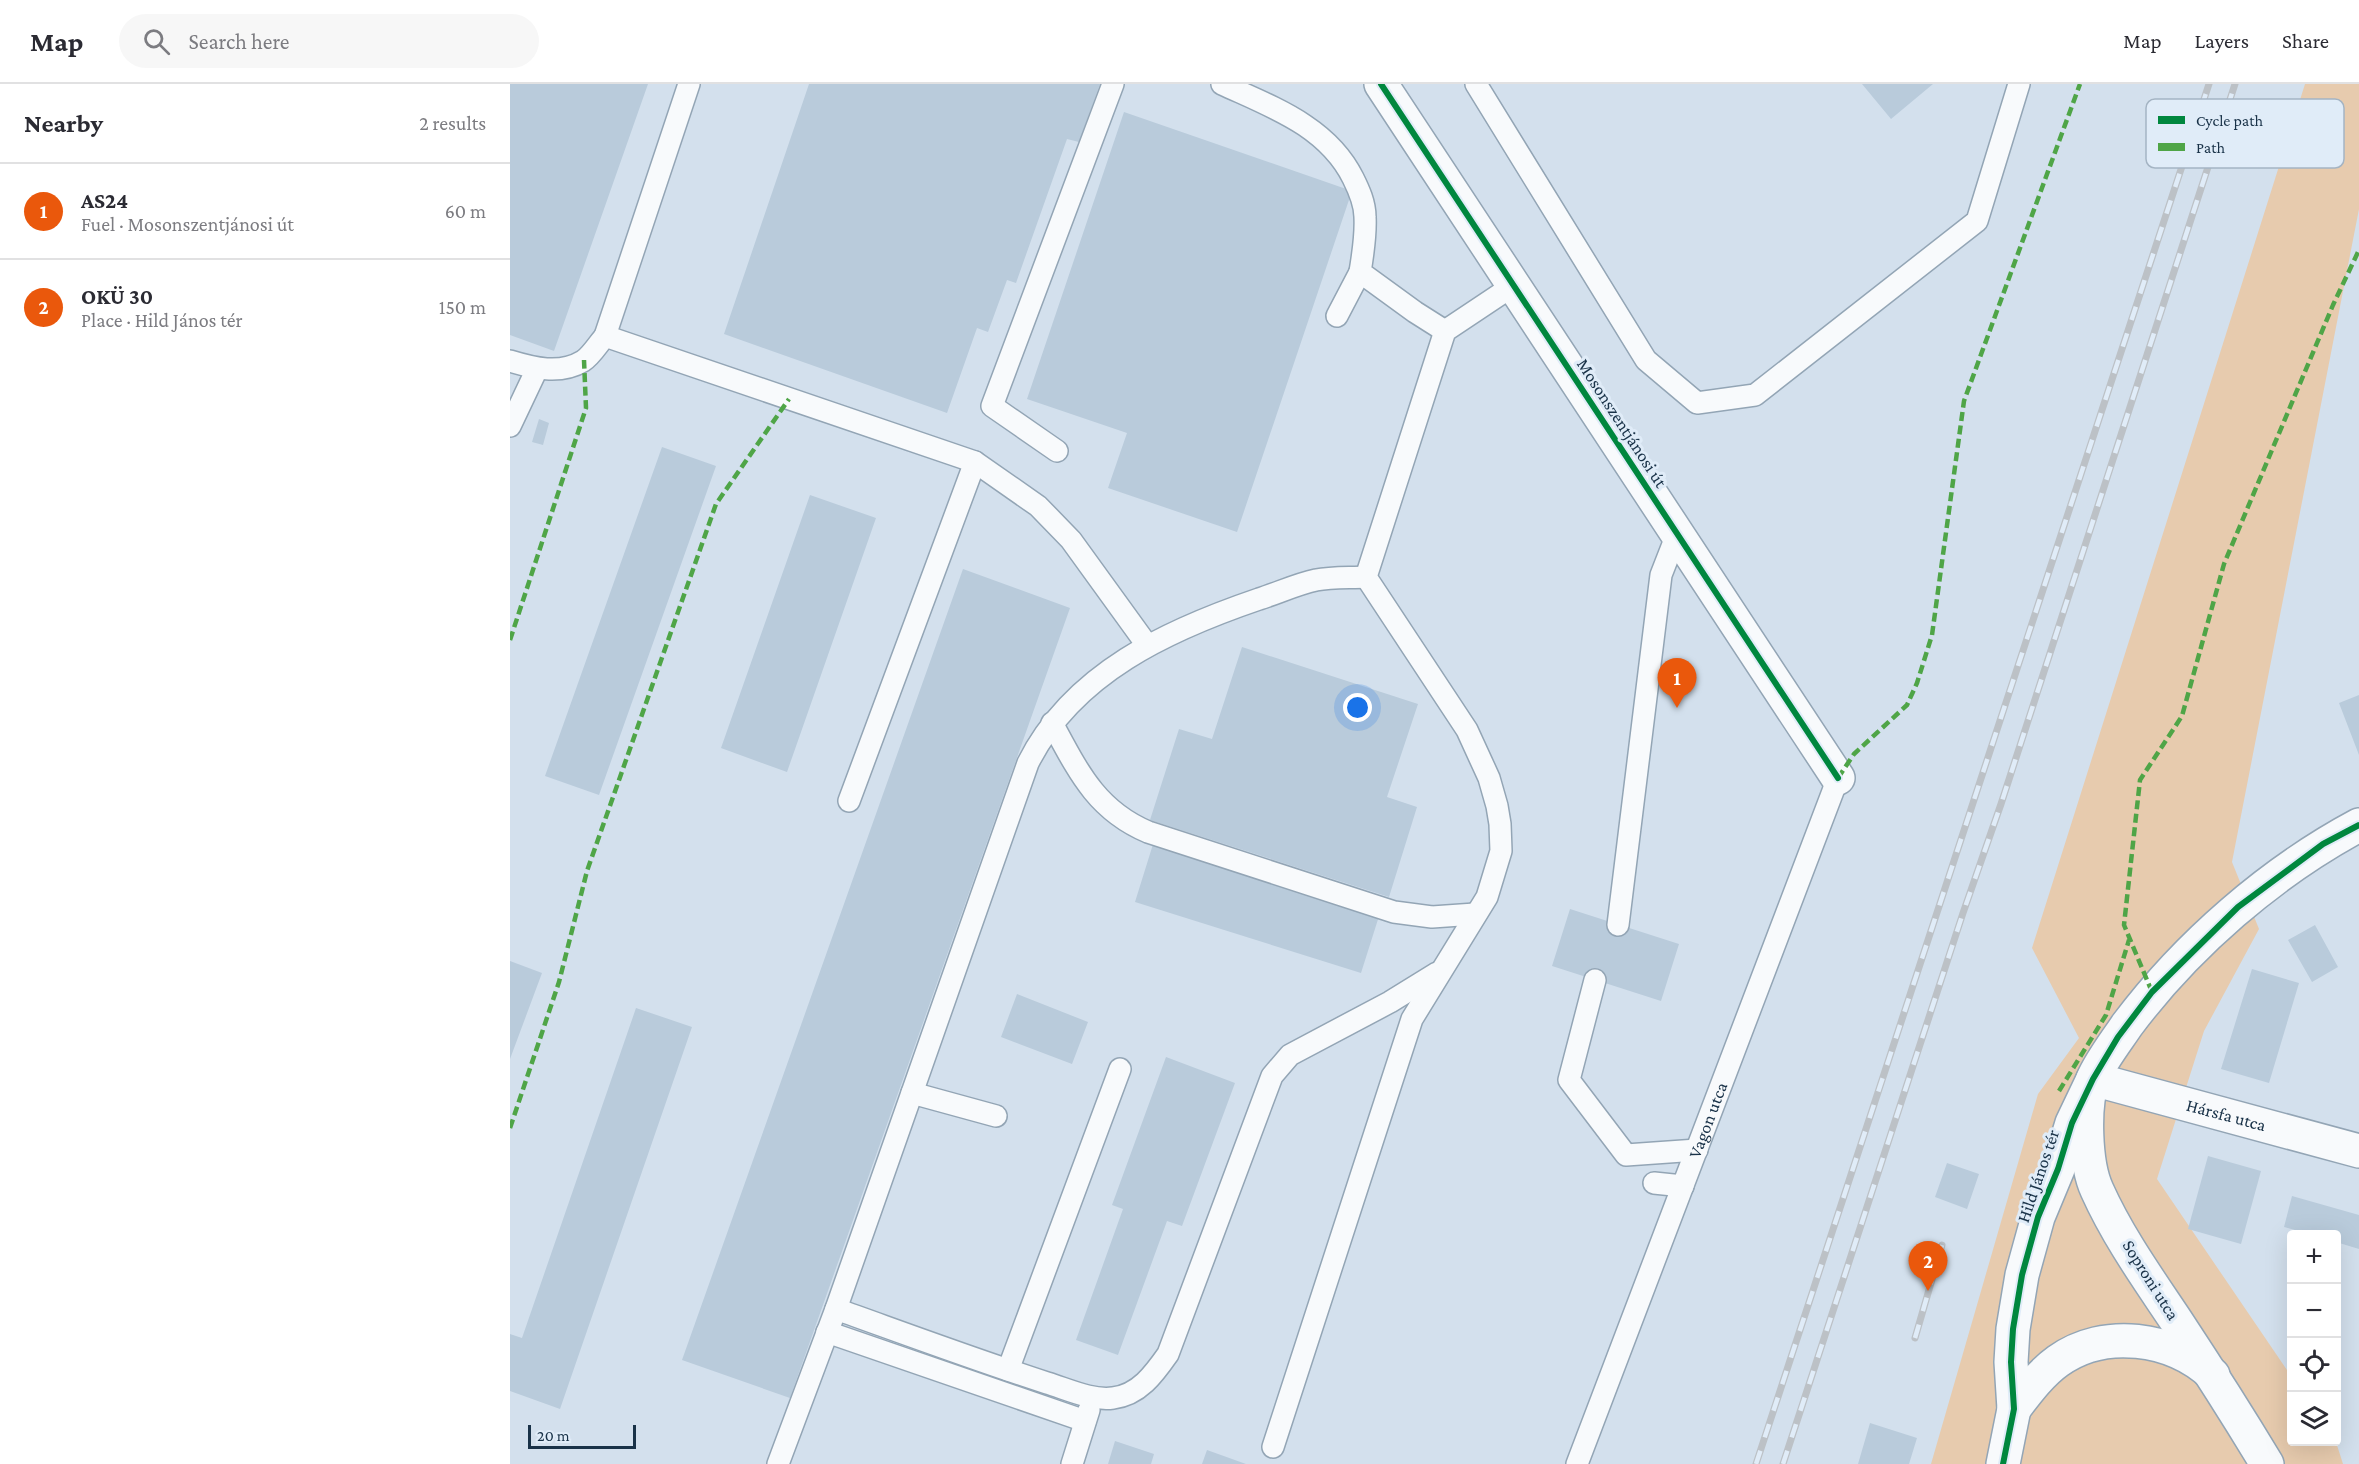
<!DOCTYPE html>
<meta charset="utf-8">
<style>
body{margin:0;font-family:"Crimson Pro",serif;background:#f7f7f7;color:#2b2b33}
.controls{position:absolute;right:18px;bottom:18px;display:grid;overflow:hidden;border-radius:6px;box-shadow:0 6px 24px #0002}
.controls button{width:54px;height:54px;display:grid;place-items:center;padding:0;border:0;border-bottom:2px solid #e1e1e2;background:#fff;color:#2b2b33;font:30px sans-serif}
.scale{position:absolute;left:18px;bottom:15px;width:108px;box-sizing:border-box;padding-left:6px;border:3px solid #193248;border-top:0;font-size:16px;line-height:21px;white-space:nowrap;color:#193248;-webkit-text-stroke:4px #e0ecf8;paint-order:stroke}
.you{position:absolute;left:848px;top:624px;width:21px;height:21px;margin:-15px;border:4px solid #fff;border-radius:50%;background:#1a73e8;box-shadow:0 0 0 9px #1a73e833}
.badge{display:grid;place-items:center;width:39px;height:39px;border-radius:50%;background:#ea580c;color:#fff;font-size:20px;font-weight:700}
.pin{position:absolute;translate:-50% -50px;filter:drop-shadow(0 2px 3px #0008)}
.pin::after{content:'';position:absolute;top:32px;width:21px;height:18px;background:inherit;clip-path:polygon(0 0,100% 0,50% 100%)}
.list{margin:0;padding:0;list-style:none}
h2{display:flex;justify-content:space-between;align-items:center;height:78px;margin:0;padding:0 24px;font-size:26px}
h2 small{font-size:20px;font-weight:400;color:#7c7c81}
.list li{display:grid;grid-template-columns:39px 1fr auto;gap:18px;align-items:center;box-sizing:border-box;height:96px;padding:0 24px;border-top:2px solid #e1e1e2}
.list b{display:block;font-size:22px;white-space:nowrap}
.list p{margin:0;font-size:20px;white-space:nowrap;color:#7c7c81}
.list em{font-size:20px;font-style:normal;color:#7c7c81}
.icon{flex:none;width:33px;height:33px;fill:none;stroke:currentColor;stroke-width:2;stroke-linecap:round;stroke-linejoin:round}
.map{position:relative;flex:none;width:1849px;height:1380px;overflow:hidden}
header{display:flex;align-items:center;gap:36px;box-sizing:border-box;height:84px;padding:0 30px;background:#fff;border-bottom:2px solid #e1e1e2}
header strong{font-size:28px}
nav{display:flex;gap:33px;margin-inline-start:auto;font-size:21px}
.search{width:420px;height:54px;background:#f7f7f7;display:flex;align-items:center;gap:15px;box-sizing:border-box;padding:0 21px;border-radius:33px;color:#7c7c81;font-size:22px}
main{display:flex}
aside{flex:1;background:#fff}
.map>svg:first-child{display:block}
.green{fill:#e7cbae}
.building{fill:#b9cbdb}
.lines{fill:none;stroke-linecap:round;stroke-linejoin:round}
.lane-casing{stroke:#93a5b5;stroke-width:24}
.street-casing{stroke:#93a5b5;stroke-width:36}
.secondary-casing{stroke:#93a5b5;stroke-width:36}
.lane{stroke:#f8fafc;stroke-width:21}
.street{stroke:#f8fafc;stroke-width:33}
.secondary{stroke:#f8fafc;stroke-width:33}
.rail-casing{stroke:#bcc1c6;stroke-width:7}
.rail{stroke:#e0ecf8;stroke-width:4.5;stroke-dasharray:14;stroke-linecap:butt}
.quiet{stroke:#4fa547;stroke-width:4.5;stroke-dasharray:9 4.5;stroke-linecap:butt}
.cycleway-casing{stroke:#e0ecf8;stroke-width:10}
.cycleway{stroke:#00873e;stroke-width:6}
.labels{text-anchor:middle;stroke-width:6;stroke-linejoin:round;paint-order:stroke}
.street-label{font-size:18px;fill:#193248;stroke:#e0ecf8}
.key{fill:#e0ecf8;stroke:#a4b4c3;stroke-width:1.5}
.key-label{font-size:16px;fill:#193248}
</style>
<header>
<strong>Map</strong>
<div class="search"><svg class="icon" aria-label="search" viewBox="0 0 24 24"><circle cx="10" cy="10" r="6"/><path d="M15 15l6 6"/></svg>Search here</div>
<nav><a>Map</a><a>Layers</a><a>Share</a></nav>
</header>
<main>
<aside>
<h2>Nearby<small>2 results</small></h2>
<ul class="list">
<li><span class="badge">1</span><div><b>AS24</b><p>Fuel · Mosonszentjánosi út</p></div><em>60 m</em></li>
<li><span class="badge">2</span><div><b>OKÜ 30</b><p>Place · Hild János tér</p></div><em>150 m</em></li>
</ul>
</aside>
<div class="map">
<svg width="1849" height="1380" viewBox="0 0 1849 1380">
<rect width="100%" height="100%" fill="#d3e0ed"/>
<!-- green -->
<path class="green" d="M1795 0H1849V125L1722 778 1749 845 1694 947 1647 1095 1781 1292 1782 1358H1826L1833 1380H1421L1528 1010 1569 954 1522 864Z"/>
<!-- building -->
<path class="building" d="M0 0H138L44 267 0 251Z
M299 0H590L569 58 557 55 506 199 497 196 478 248 467 244 437 329 214 250Z
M1352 0H1423L1381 35Z
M614 28 842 107 727 448 598 404 617 349 517 315Z
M29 335 39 339 33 361 22 358Z
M152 363 206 382 89 711 35 692Z
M300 411 366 434 277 688 211 664Z
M453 485 560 524 280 1314 172 1276Z
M732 563 908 620 877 713 907 723 879 813 640 736 669 645 702 655Z
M1849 611V671L1829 619Z
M644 757 870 829 851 889 625 818Z
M1060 825 1169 860 1151 917 1042 882Z
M1805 841 1828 883 1802 898 1778 856Z
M0 877 32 889 0 975Z
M1742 885 1789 899 1759 999 1711 985Z
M507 910 578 938 562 980 491 953Z
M126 924 182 943 50 1325 0 1307V1250L12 1254Z
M656 973 725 999 672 1142 657 1137 608 1271 566 1256 613 1125 602 1121Z
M1698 1072 1751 1087 1731 1160 1678 1145Z
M1437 1079 1469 1090 1457 1125 1425 1113Z
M1782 1112 1849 1131V1165L1826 1158V1150H1799L1774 1143Z
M1360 1339 1407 1354 1399 1380H1348Z
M605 1357 644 1370 641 1380H598Z
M697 1366 736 1380H692Z"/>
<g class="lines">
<!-- lane casing -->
<g class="lane-casing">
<g id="lane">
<path d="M712 0C762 23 817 42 843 94 849 106 855 119 855 133 856 151 853 170 850 188L905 228 935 247"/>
<path d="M966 0 1136 276 1187 319 1245 311 1467 137 1509 0"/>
<path d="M827 232 850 188"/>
<path d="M95 252 465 378 528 422 561 456 637 561"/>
<path d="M0 277C23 284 50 291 73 277 81 272 89 259 95 252L179 0"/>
<path d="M0 342 27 285"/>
<path d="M547 367 482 322 603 0"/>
<path d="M542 639C568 687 586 726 638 748L884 828 922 833 965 830"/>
<path d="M339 717 465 378"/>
<path d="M1108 841 1151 491 1167 450"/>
<path d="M1085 896 1059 996 1116 1071 1187 1066"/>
<path d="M402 1009 486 1032"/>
<path d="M1144 1099 1173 1102"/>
<path d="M326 1225C396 1250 466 1276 537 1299 557 1305 582 1317 603 1314 629 1311 644 1290 658 1270L762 992 780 971 880 918 927 889"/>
<path d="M317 1248 575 1337"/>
<path d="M498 1286 610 985"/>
<path d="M763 1363 902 935 977 813 991 767 990 740 987 722 979 694 957 646 856 493 935 247 1004 201"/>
<path d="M268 1380 326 1225 518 679C563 589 658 546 749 515 768 509 787 500 806 496 822 493 840 494 856 493"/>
<path d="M562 1380 579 1326"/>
<path id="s1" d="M1067 1380 1328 694"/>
</g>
</g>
<!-- street casing -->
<g class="street-casing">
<g id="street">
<path d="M871 0 1328 694"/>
<path d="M1504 1325C1517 1308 1531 1289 1548 1277 1594 1244 1662 1253 1703 1291"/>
<path id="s2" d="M1493 1380 1504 1325 1501 1278 1503 1245 1512 1191 1528 1133 1548 1085 1562 1039 1583 995 1849 1067"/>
</g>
</g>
<!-- secondary casing -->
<g class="secondary-casing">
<path id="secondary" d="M1757 1380C1728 1332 1698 1285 1667 1238 1639 1196 1608 1153 1587 1106 1575 1080 1573 1022 1583 995 1590 978 1607 956 1617 941 1677 861 1761 788 1849 741"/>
</g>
<!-- lane -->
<use href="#lane" class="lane"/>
<!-- street -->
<use href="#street" class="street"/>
<!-- secondary -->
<use href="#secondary" class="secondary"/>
<!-- rail casing -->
<g class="rail-casing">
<path id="rail" d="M1405 1254 1432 1161
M1246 1380 1699 0
M1273 1380 1453 829 1491 720 1725 0"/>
</g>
<!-- rail -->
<use href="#rail" class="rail"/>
<!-- quiet -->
<path class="quiet" d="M0 556 76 324 74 276
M1328 694 1344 670 1397 621 1407 599 1422 551 1454 317 1570 0
M1642 908 1614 841 1630 696 1672 632 1714 480 1823 221 1849 166
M1549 1007 1596 931 1619 856
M0 1044 49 898 77 787 206 420 279 315"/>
<!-- cycleway casing -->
<g class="cycleway-casing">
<path id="cycleway" d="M871 0 1328 694
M1493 1380 1504 1325 1501 1278 1503 1245 1512 1191 1528 1133 1548 1085 1562 1039 1583 995 1608 953 1642 908 1728 823 1813 760 1849 741"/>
</g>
<!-- cycleway -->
<use href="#cycleway" class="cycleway"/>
</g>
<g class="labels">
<!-- street labels -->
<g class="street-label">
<text transform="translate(1112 339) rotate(57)" y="6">Mosonszentjánosi út</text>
<text dy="6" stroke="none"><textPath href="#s2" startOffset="538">Hársfa utca</textPath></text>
<text dy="6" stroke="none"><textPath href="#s1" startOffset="368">Vagon utca</textPath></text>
<text transform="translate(1528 1092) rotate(-71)" y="6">Hild János tér</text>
<text transform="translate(1641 1196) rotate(58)" y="6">Soproni utca</text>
</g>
</g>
<!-- legend -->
<rect x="1636" y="15" width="198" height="69" rx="9" class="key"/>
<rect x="1648" y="32" width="27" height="8" fill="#00873e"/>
<rect x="1648" y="59" width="27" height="8" fill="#4fa547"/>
<g class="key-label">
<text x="1686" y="42">Cycle path</text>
<text x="1686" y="69">Path</text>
</g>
</svg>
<div class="controls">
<button>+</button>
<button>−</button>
<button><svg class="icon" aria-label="locate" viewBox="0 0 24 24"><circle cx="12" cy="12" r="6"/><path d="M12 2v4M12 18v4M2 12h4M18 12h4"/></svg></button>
<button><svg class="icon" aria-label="layers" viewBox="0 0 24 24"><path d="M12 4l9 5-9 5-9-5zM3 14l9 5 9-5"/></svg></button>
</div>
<div class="scale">20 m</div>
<div class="you"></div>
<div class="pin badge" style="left:1167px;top:624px">1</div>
<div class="pin badge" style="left:1418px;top:1207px">2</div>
</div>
</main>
